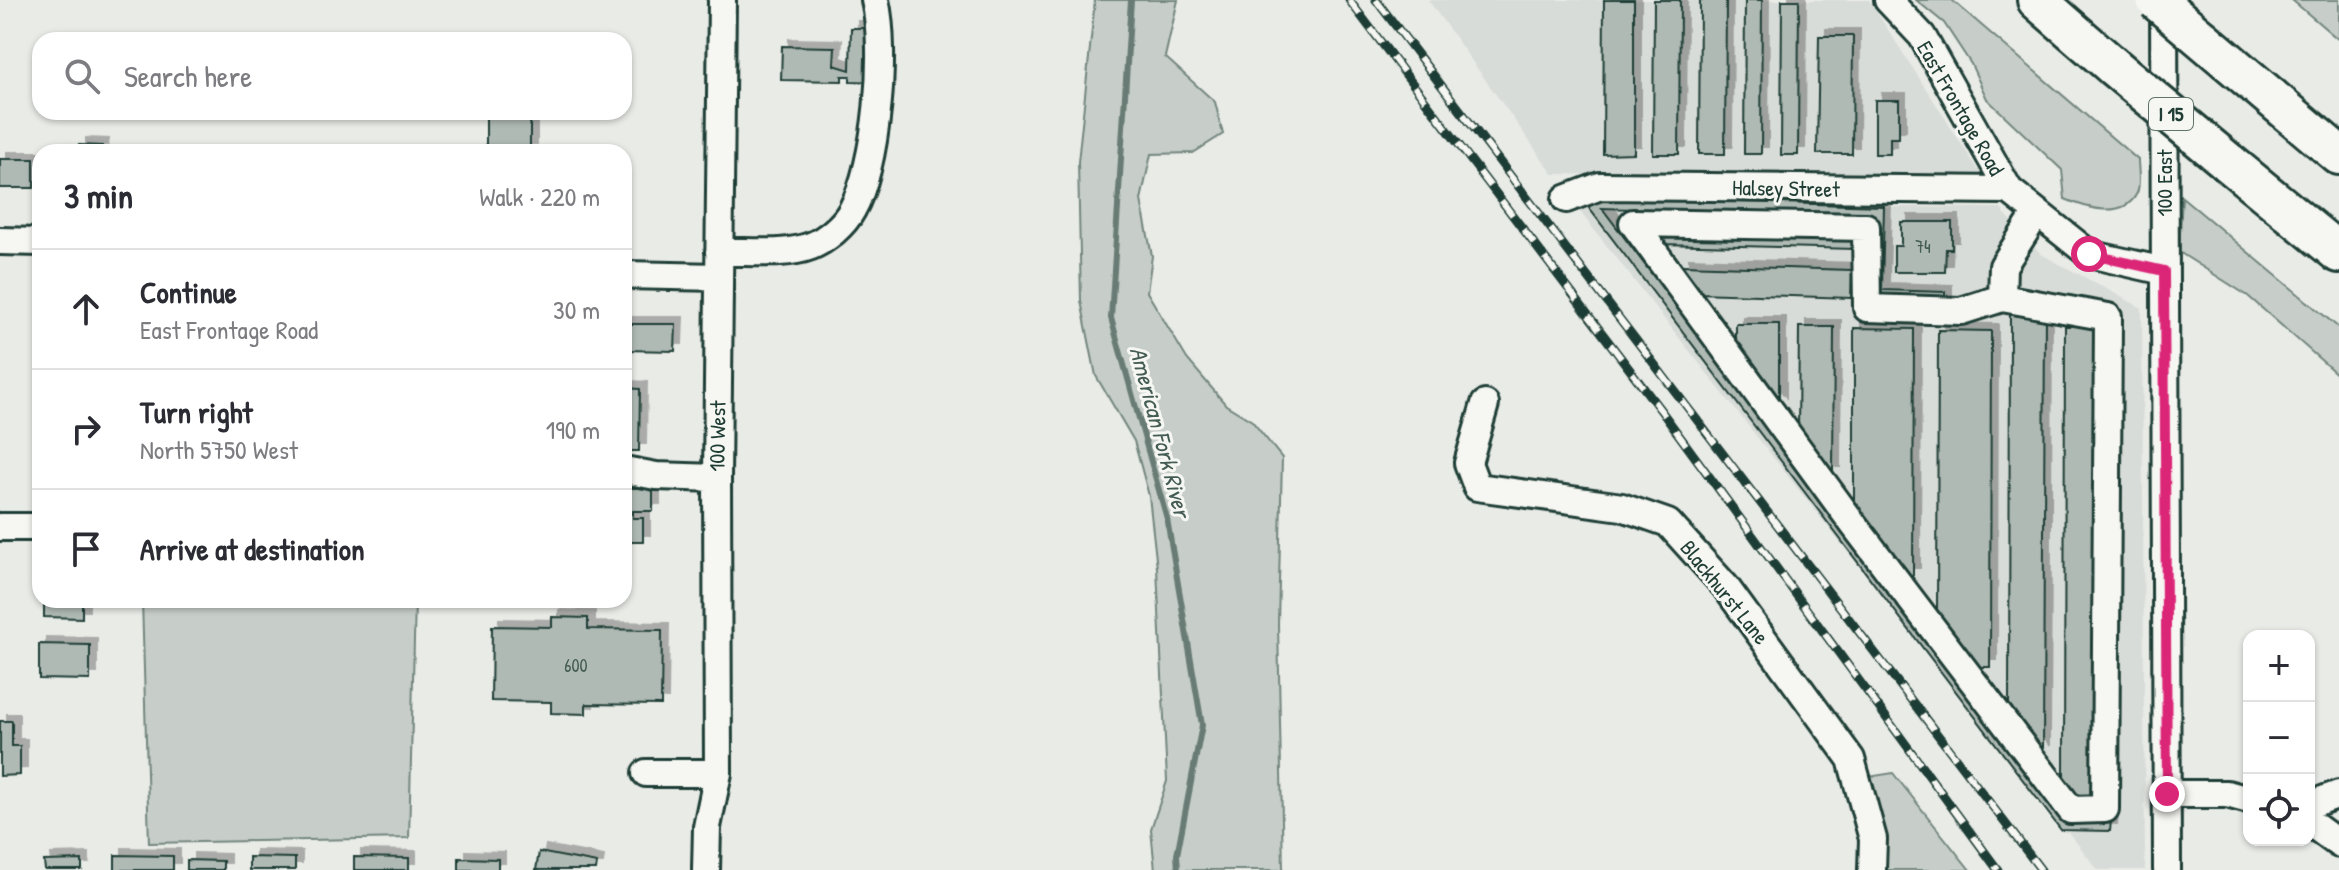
<!DOCTYPE html>
<meta charset="utf-8">
<style>
body{margin:0;font-family:"Patrick Hand",sans-serif;background:#f7f7f7;color:#2b2b33}
.controls{position:absolute;right:24px;bottom:24px;display:grid;overflow:hidden;border-radius:16px;box-shadow:0 2px 6px #0004}
.controls button{width:72px;height:72px;display:grid;place-items:center;padding:0;border:0;border-bottom:2px solid #e1e1e2;background:#fff;color:#2b2b33;font:40px sans-serif}
.stop{position:absolute;width:24px;height:24px;margin:-18px;border:6px solid #db2777;border-radius:50%;background:#fff}
.stop.end{background:#db2777;border-color:#fff;box-shadow:0 2px 8px #0008}
.list{margin:0;padding:0;list-style:none}
h2{display:flex;justify-content:space-between;align-items:center;height:104px;margin:0;padding:0 32px;font-size:34px}
h2 small{font-size:26px;font-weight:400;color:#7c7c81}
.list li{display:grid;grid-template-columns:52px 1fr auto;gap:24px;align-items:center;box-sizing:border-box;height:120px;padding:0 32px;border-top:2px solid #e1e1e2}
.list b{display:block;font-size:30px;white-space:nowrap}
.list p{margin:0;font-size:26px;white-space:nowrap;color:#7c7c81}
.list em{font-size:26px;font-style:normal;color:#7c7c81}
.icon{flex:none;width:44px;height:44px;fill:none;stroke:currentColor;stroke-width:2;stroke-linecap:round;stroke-linejoin:round}
.map{position:relative;flex:none;width:2339px;height:870px;overflow:hidden}
.search{position:absolute;background:#fff;box-shadow:0 2px 6px #0004;left:32px;top:32px;width:600px;height:88px;display:flex;align-items:center;gap:20px;box-sizing:border-box;padding:0 28px;border-radius:24px;color:#7c7c81;font-size:30px}
.panel{position:absolute;background:#fff;box-shadow:0 2px 6px #0004;left:32px;top:144px;width:600px;height:464px;border-radius:24px}
.map>svg:first-child{display:block}
.built{fill:#d8dcd8}
.green{fill:#c7cec9;stroke:#73867e;stroke-width:2}
.lines{fill:none;stroke-linecap:round;stroke-linejoin:round}
.stream{stroke:#687c75;stroke-width:6}
.building{fill:#b0bab5;stroke:#1f3d34;stroke-width:2;filter:url(#shadow)}
.minor-casing{stroke:#1f3d34;stroke-width:32}
.highway-casing{stroke:#1f3d34;stroke-width:44}
.minor{stroke:#f6f6f2;stroke-width:26}
.highway{stroke:#f6f6f2;stroke-width:38}
.rail-casing{stroke:#1f3d34;stroke-width:9}
.rail{stroke:#f6f6f2;stroke-width:6;stroke-dasharray:18;stroke-linecap:butt}
.highway-bridge-casing{stroke:#1f3d34;stroke-width:44;stroke-linecap:butt}
.highway-bridge{stroke:#f6f6f2;stroke-width:38}
.route{stroke:#db2777;stroke-width:10}
.labels{text-anchor:middle;stroke-width:6;stroke-linejoin:round;paint-order:stroke}
.number-label{font-size:18px;fill:#435c54}
.shield{fill:#f6f6f2;stroke:#60746d;stroke-width:2}
.shield-label{font-size:20px;font-weight:bold;fill:#1f3d34}
.street-label{font-size:22px;fill:#1f3d34;stroke:#f6f6f2}
.water-label{font-size:24px;font-style:italic;fill:#445c54;stroke:#f6f6f2}
</style>
<div class="map">
<svg width="2339" height="870" viewBox="0 0 2339 870">
<defs>
<filter id="shadow"><feDropShadow dx="7" dy="-7" stdDeviation="0" flood-color="#0004"/></filter>
</defs>
<rect width="100%" height="100%" fill="#e9ebe7"/>
<filter id="ink" filterUnits="userSpaceOnUse"><feTurbulence type="fractalNoise" baseFrequency=".0125" numOctaves="2"/><feDisplacementMap in="SourceGraphic" scale="16" xChannelSelector="R" yChannelSelector="G"/><feConvolveMatrix kernelMatrix="1 2 1 2 8 2 1 2 1" color-interpolation-filters="sRGB"/></filter>
<g filter="url(#ink)">
<!-- built -->
<path class="built" d="M1428 0H1869L1986 182 1553 174Z
M1573 203 2000 208 2041 254 2142 308 2145 870H2098Z"/>
<!-- green -->
<path class="green" d="M1095 0H1178L1165 57 1215 102 1223 134 1193 153 1151 154 1141 200 1152 256 1147 292 1187 359 1226 405 1252 421 1282 458 1278 624 1283 870H1155L1151 829 1167 781 1157 568 1149 496 1134 441 1096 376 1081 301 1078 162Z
M1916 0H1952L2138 160C2138 170 2141 184 2137 193 2124 220 2086 208 2065 199L2062 170 1987 99 1971 64 1944 23Z
M2292 0H2339V40Z
M2182 197 2339 328V376L2248 296 2179 252Z
M142 600H415L409 838 149 843Z
M1893 773 1970 870H1878L1868 777Z"/>
<g class="lines">
<!-- stream -->
<path class="stream" d="M1131 0 1111 318 1167 519 1202 725 1177 855 1178 870"/>
</g>
<!-- building -->
<path class="building" d="M1604 0H1634V153L1603 154Z
M1654 0H1680L1679 154H1653Z
M1700 0H1726L1725 154H1699Z
M1745 0H1762L1761 154H1744Z
M1782 0H1799L1798 155H1781Z
M851 28H879L878 82 850 81V76H842V81L781 80 782 46 835 47 834 65 850 70Z
M1819 36H1853L1852 154H1817Z
M1875 100H1899V138H1890V154H1875Z
M486 112H530V151H486Z
M79 145 102 146 101 152H79Z
M0 159H34V188H0Z
M1593 198 1884 206 1882 290 1945 292V301L1872 299 1874 216 1602 208 2065 820 2111 821 2110 831 2061 830 1589 208Z
M1901 222H1952V249H1946L1945 272H1894V246H1901Z
M1654 229 1854 234V249L1660 244Z
M1682 265 1852 270 1851 298 1697 293 1682 273Z
M2010 309H2045L2043 752 2009 712Z
M624 324H676L675 351 624 350Z
M1736 324H1779V404L1736 352Z
M2065 326H2099L2098 800H2076L2064 784Z
M1799 327H1834L1833 474H1829L1798 434Z
M1854 328 1914 329 1913 575H1905L1854 507Z
M1938 330 1991 331 1990 667H1975L1937 617Z
M624 388 640 389 639 451H624Z
M624 474H629V488H653V511H633V518H643V542H624Z
M44 600H82V618L44 617Z
M552 617 588 618V629L662 630 661 705 586 704V714L551 713V702L491 701 492 626 552 627Z
M39 644 90 645V680L39 679Z
M0 721H12V746H20V775L0 776Z
M539 852 597 863 596 870H536Z
M115 855 173 856V870H115Z
M249 857 295 858V870H249Z
M354 857 409 858V870H354Z
M459 858 498 859V870H459Z
M82 860V870H45L44 861Z
M187 860 223 861V870H187Z"/>
<g class="lines">
<!-- minor casing -->
<g class="minor-casing">
<path id="minor" d="M1888 0 1922 36 2009 190 2089 254 2164 271
M2164 0 2167 870
M1566 199 1600 186 2009 190
M0 241 40 242
M719 252C747 251 785 256 811 246 826 240 844 225 852 210 877 165 887 50 875 0
M624 275 719 277
M2002 298 1961 311 1867 308 1866 227 1633 223 1854 525 2071 810 2105 809 2108 317 2002 298 2003 266 2037 213
M1485 404 1468 463 1477 487 1622 507 1668 523 1725 586 1851 759 1873 839 1872 870
M624 470 656 476 717 478
M0 527H40
M646 773H718
M2167 794H2227L2249 800
M2309 805 2339 794
M2309 822 2339 844
M706 870 707 827 718 773 717 478 722 0"/>
</g>
<!-- highway casing -->
<g class="highway-casing">
<path id="highway" d="M2037 0 2114 67
M2228 61 2339 155
M2228 162 2339 253"/>
</g>
<!-- minor -->
<use href="#minor" class="minor"/>
<!-- highway -->
<use href="#highway" class="highway"/>
<!-- rail casing -->
<g class="rail-casing">
<path id="rail" d="M1349 0 1662 412 1998 870
M1376 0 2041 870"/>
</g>
<!-- rail -->
<use href="#rail" class="rail"/>
<!-- highway-bridge casing -->
<g class="highway-bridge-casing">
<path id="highway-bridge" d="M2156 0 2228 61
M2114 67 2228 162"/>
</g>
<!-- highway-bridge -->
<use href="#highway-bridge" class="highway-bridge"/>
</g>
</g>
<g class="lines" filter="url(#ink)">
<!-- route -->
<path class="route" d="M2089 254 2164 271 2167 794"/>
</g>
<g class="labels">
<!-- number labels -->
<g class="number-label">
<text x="1923" y="253">74</text>
<text x="576" y="672">600</text>
</g>
<!-- shield labels -->
<rect class="shield" x="2149" y="98" width="44" height="32" rx="6"/>
<g class="shield-label">
<text x="2171" y="121">I 15</text>
</g>
<!-- street labels -->
<g class="street-label">
<text transform="translate(1961 108) rotate(60)" y="8">East Frontage Road</text>
<text transform="translate(2164 183) rotate(-90)" y="8">100 East</text>
<text transform="translate(1786 188) rotate(1)" y="8">Halsey Street</text>
<text transform="translate(717 436) rotate(-89)" y="8">100 West</text>
<text transform="translate(1725 592) rotate(51)" y="8">Blackhurst Lane</text>
</g>
<!-- water labels -->
<g class="water-label">
<text transform="translate(1160 432) rotate(75)" y="8">American Fork River</text>
</g>
</g>
</svg>
<div class="controls">
<button>+</button>
<button>−</button>
<button><svg class="icon" aria-label="locate" viewBox="0 0 24 24"><circle cx="12" cy="12" r="6"/><path d="M12 2v4M12 18v4M2 12h4M18 12h4"/></svg></button>
</div>
<div class="stop" style="left:2089px;top:254px"></div>
<div class="stop end" style="left:2167px;top:794px"></div>
<div class="search"><svg class="icon" aria-label="search" viewBox="0 0 24 24"><circle cx="10" cy="10" r="6"/><path d="M15 15l6 6"/></svg>Search here</div>
<section class="panel">
<h2>3 min<small>Walk · 220 m</small></h2>
<ul class="list">
<li><svg class="icon" aria-label="ahead" viewBox="0 0 24 24"><path d="M12 20V5M6 11l6-6 6 6"/></svg><div><b>Continue</b><p>East Frontage Road</p></div><em>30 m</em></li>
<li><svg class="icon" aria-label="right" viewBox="0 0 24 24"><path d="M7 20v-9h11M14 6l5 5-5 5"/></svg><div><b>Turn right</b><p>North 5750 West</p></div><em>190 m</em></li>
<li><svg class="icon" aria-label="arrive" viewBox="0 0 24 24"><path d="M6 21V4h12l-3 4 3 4H6"/></svg><div><b>Arrive at destination</b></div></li>
</ul>
</section>
</div>
